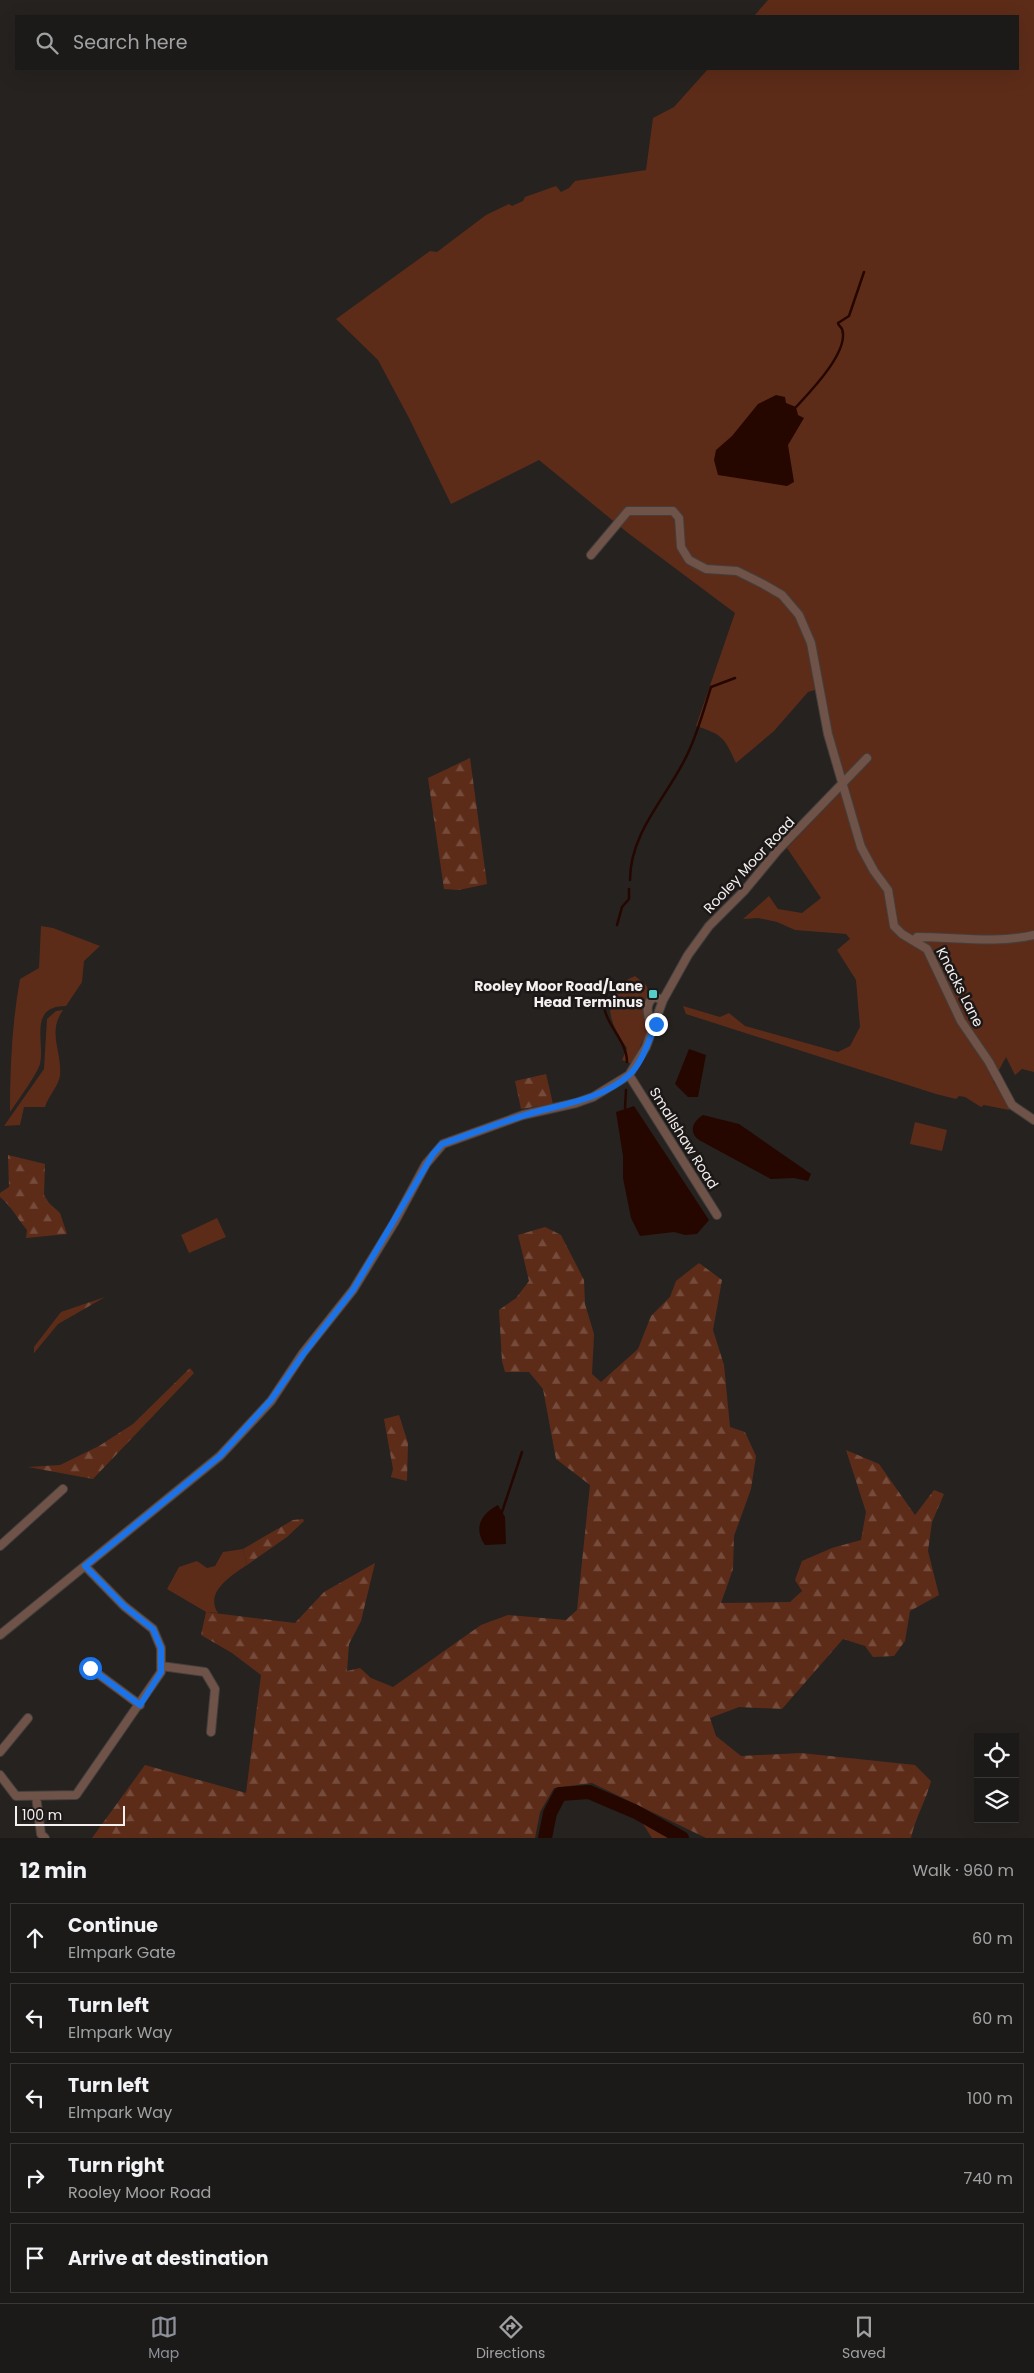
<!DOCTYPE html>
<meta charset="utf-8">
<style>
body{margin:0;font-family:Poppins,sans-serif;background:#292725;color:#f1f3f6}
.controls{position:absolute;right:15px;bottom:15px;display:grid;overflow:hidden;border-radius:0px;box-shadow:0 5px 20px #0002}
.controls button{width:45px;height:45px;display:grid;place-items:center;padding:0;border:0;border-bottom:1px solid #3a3837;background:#1c1a18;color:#f1f3f6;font:25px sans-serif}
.scale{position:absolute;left:15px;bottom:12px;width:110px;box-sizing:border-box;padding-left:5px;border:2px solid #f3f0ef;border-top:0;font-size:14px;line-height:18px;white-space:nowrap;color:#f3f0ef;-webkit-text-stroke:4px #1c1817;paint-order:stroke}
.stop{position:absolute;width:15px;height:15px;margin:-11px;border:4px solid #1a73e8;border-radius:50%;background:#fff}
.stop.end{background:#1a73e8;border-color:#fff;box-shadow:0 1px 5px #0008}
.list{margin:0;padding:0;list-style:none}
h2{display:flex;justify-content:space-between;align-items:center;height:65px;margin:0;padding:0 20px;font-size:21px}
h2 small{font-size:16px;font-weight:400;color:#a0a1a2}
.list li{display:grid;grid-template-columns:32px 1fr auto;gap:15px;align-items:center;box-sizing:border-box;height:70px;margin:0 10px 10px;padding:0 10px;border:1px solid #3a3837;border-radius:0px}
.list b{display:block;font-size:19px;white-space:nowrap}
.list p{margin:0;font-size:16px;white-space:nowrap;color:#a0a1a2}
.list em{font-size:16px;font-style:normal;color:#a0a1a2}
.icon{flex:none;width:28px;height:28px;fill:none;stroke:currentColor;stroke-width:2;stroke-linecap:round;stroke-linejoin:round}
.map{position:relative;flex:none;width:1034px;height:1838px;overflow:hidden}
.search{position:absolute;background:#1c1a18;box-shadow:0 5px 20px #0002;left:15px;right:15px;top:15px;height:55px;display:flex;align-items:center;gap:12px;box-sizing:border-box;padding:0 18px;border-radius:0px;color:#a0a1a2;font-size:19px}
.sheet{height:465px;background:#1c1a18}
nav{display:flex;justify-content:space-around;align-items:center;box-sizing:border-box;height:70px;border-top:1px solid #3a3837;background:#1c1a18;font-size:14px;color:#a0a1a2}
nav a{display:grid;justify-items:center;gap:2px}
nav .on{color:#8c9099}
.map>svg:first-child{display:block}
.grass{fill:#5d2c19}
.forest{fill:url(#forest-firs)}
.water{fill:#250700}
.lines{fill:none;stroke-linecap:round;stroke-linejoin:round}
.stream{stroke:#250700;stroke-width:2.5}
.river{stroke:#250700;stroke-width:14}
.minor-casing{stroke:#433f3d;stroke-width:10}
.minor{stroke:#6f5348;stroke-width:8}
.route{stroke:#1a73e8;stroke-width:6}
.poi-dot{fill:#54cdc9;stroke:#1c1817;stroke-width:2}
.labels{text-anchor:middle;stroke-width:5;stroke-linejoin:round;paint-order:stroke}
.street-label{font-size:14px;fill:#f3f0ef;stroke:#1c1817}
.poi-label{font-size:14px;font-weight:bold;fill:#f3f0ef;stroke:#1c1817;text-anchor:end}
</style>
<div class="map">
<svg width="1034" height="1838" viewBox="0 0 1034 1838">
<defs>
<pattern id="forest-firs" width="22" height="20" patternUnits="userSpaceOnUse" patternTransform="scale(1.25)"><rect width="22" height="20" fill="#5d2c19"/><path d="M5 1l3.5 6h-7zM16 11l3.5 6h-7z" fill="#754b3b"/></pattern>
</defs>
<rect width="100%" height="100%" fill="#262220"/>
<!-- grass -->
<path class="grass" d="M768 0H1034V1072L1022 1069 1015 1075 1006 1057 993 1081 1009 1106V1110L984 1105 981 1107 965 1097 959 1096 956 1099 936 1094 686 1014 683 1006 720 1017 729 1013 745 1026 838 1052 850 1046 860 1027 856 980 837 950 850 939 846 934 795 930 777 922 758 918 743 919 769 896 778 909 802 913 821 898 787 848 849 783 837 756 822 688 808 692 774 731 736 763C724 737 723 735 696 726L735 613 628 533 539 460 451 504 409 418 378 360 336 319 430 251 437 252 486 215 509 204 512 206 523 201 525 197 556 186 561 192 569 188 575 181 646 170 653 118 674 107 708 69H1018V16H754Z
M41 926 53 928 100 946 84 961 82 982 66 1006C28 1006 45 1041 40 1064 37 1074 17 1102 10 1112 10 1067 12 1023 20 979L39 968Z
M635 976 646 985 650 994 644 1002 647 1032 632 1064 622 1060 627 1048C608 1022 598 992 635 976Z
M63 1010C47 1033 62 1050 60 1075 59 1086 48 1096 45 1107H24L20 1125 4 1126 44 1069 47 1019 56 1011Z
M915 1122 947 1130 942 1151 910 1144Z
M217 1218 226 1237 189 1253 181 1235Z
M243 1549 247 1565C232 1575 204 1592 218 1613L206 1612 167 1589 179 1567 197 1561 207 1568 215 1566 223 1552Z"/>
<!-- forest -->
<path class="forest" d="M470 758 487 884 459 890 444 889 428 778Z
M546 1074 553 1104 521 1109 515 1081Z
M8 1155 45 1164 44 1195 49 1203 60 1213 67 1234 26 1238 27 1230C16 1217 13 1208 0 1197V1193L9 1187Z
M545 1227 561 1235 584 1280 585 1304 594 1334 592 1374 601 1382 638 1349 651 1316 670 1297 676 1281 699 1263 722 1280 713 1330 724 1365 730 1427 745 1432 756 1456 751 1489 734 1536 733 1569 721 1603 790 1602 802 1591 795 1580 802 1561 832 1548 861 1540 866 1512 846 1450 879 1464 915 1515 934 1490 944 1494 932 1522 928 1551 939 1595 910 1611 905 1641 894 1656 873 1657 865 1646 843 1639 782 1709 739 1707 710 1718 716 1736 741 1756 801 1753 915 1765 931 1781C926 1801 915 1818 911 1838H706L592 1783 554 1788 540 1812 535 1838H92L145 1765 246 1793 261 1675 232 1653 201 1635 206 1612 295 1623 324 1592 375 1563 361 1621 349 1644 347 1671 360 1668 371 1678 393 1687 481 1625 508 1615 566 1620 577 1610 590 1485 556 1459 543 1389 529 1372H505L502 1361 499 1310 516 1298 529 1281 518 1235Z
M105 1297 58 1324 34 1353V1347L61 1312Z
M190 1368 194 1373 93 1479 28 1467 60 1465 99 1446 133 1424Z
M399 1415 408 1443 407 1481 391 1477 393 1469 384 1419Z
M303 1519 304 1521 287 1537 247 1565 243 1549 293 1520Z
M640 1819 674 1838H652Z"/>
<!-- water -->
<path class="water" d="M776 395 785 397 786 403 796 407 798 415 804 418 788 445 794 482 787 486 718 475 714 460 716 450 732 436 758 404Z
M689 1049 706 1055 698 1097H688L675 1084Z
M634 1106 709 1220 697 1234 685 1235 674 1232 640 1236 631 1218 623 1178V1156L616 1112Z
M703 1115 739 1124 811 1174 808 1181 794 1178 771 1179 699 1140C688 1132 693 1121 703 1115Z
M498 1505 505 1517 506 1544 485 1545C473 1528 481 1514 498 1505Z"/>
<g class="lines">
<!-- stream -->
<path class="stream" d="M796 407C810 392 850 351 842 329 841 327 838 325 838 323L849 316 864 272
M630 880C630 831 669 795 688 753 698 732 704 709 711 687L735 678
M617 925 622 907 629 899V889
M610 988C590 1015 627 1034 627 1062
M625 1108 626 1090
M502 1512 522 1452
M674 1838 676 1835"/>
<!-- river -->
<path class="river" d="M545 1838 550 1813 560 1794 589 1792 636 1812 682 1838"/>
<!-- minor casing -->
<g class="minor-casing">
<path id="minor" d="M591 555 628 511H673L679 518 681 547 689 560 706 569 737 571 763 584 782 595 799 615 811 643 828 734 861 847 874 871 888 890 894 926 902 934 927 949 961 1021 989 1062 1012 1105 1034 1120
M914 940 917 937C956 937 995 944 1034 935
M663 1000 688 955 709 926 744 891 778 850 867 758
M629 1075 717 1215
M0 1546 63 1489
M0 1635 220 1456 271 1401 303 1353 353 1290 394 1223 426 1164 443 1144 523 1115 576 1103 593 1097 629 1075 646 1047 663 1000 654 997C646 1003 647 1010 649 1019L655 1024
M161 1666 205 1672 215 1689 211 1732
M90 1668 140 1705
M0 1752 28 1718
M0 1775 16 1796 76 1795 161 1672V1648L153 1629 124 1606 85 1566
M36 1796 41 1834 45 1838"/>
</g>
<!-- minor -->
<use href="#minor" class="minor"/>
</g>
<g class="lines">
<!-- route -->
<path class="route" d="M90 1668 140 1705 161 1672V1648L153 1629 124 1606 85 1566 220 1456 271 1400 304 1353 353 1290 433 1154 442 1144C469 1135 495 1124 522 1116 559 1104 598 1102 629 1075 642 1063 649 1040 656 1024"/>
</g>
<!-- markers -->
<rect class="poi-dot" x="648" y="989" width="10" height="10" rx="2.5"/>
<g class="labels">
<!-- street labels -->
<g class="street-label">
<text transform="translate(749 865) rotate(-47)" y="5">Rooley Moor Road</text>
<text transform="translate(960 987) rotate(63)" y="5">Knacks Lane</text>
<text transform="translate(684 1138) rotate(58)" y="5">Smallshaw Road</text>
</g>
<!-- poi labels -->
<g class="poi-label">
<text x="643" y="991">Rooley Moor Road/Lane<tspan x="643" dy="16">Head Terminus</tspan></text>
</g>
</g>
</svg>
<div class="controls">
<button><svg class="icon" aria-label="locate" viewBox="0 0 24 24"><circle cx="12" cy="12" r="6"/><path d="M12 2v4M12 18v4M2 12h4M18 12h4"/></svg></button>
<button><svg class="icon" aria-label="layers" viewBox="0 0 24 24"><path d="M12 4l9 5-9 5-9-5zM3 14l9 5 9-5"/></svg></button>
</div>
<div class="scale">100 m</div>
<div class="stop" style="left:90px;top:1668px"></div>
<div class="stop end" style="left:656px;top:1024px"></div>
<div class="search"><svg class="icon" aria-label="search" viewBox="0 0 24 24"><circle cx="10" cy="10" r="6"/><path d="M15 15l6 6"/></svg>Search here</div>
</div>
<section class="sheet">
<h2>12 min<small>Walk · 960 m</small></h2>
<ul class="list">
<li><svg class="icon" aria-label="ahead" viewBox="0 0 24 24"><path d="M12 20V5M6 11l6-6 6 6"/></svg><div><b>Continue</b><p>Elmpark Gate</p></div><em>60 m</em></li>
<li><svg class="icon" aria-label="left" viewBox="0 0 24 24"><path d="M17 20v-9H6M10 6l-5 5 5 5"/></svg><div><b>Turn left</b><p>Elmpark Way</p></div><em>60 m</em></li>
<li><svg class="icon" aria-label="left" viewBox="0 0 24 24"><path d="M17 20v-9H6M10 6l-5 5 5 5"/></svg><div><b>Turn left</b><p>Elmpark Way</p></div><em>100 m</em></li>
<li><svg class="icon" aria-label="right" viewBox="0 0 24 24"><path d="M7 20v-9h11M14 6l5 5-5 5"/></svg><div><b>Turn right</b><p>Rooley Moor Road</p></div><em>740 m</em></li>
<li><svg class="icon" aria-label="arrive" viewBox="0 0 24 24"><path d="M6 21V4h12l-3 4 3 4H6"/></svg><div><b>Arrive at destination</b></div></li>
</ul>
</section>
<nav>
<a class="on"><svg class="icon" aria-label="map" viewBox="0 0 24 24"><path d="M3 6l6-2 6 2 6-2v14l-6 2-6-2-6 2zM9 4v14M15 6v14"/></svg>Map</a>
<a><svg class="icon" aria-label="directions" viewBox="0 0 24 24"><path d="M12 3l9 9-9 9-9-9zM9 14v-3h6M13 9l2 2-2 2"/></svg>Directions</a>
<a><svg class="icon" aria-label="saved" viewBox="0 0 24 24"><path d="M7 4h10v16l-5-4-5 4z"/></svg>Saved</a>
</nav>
